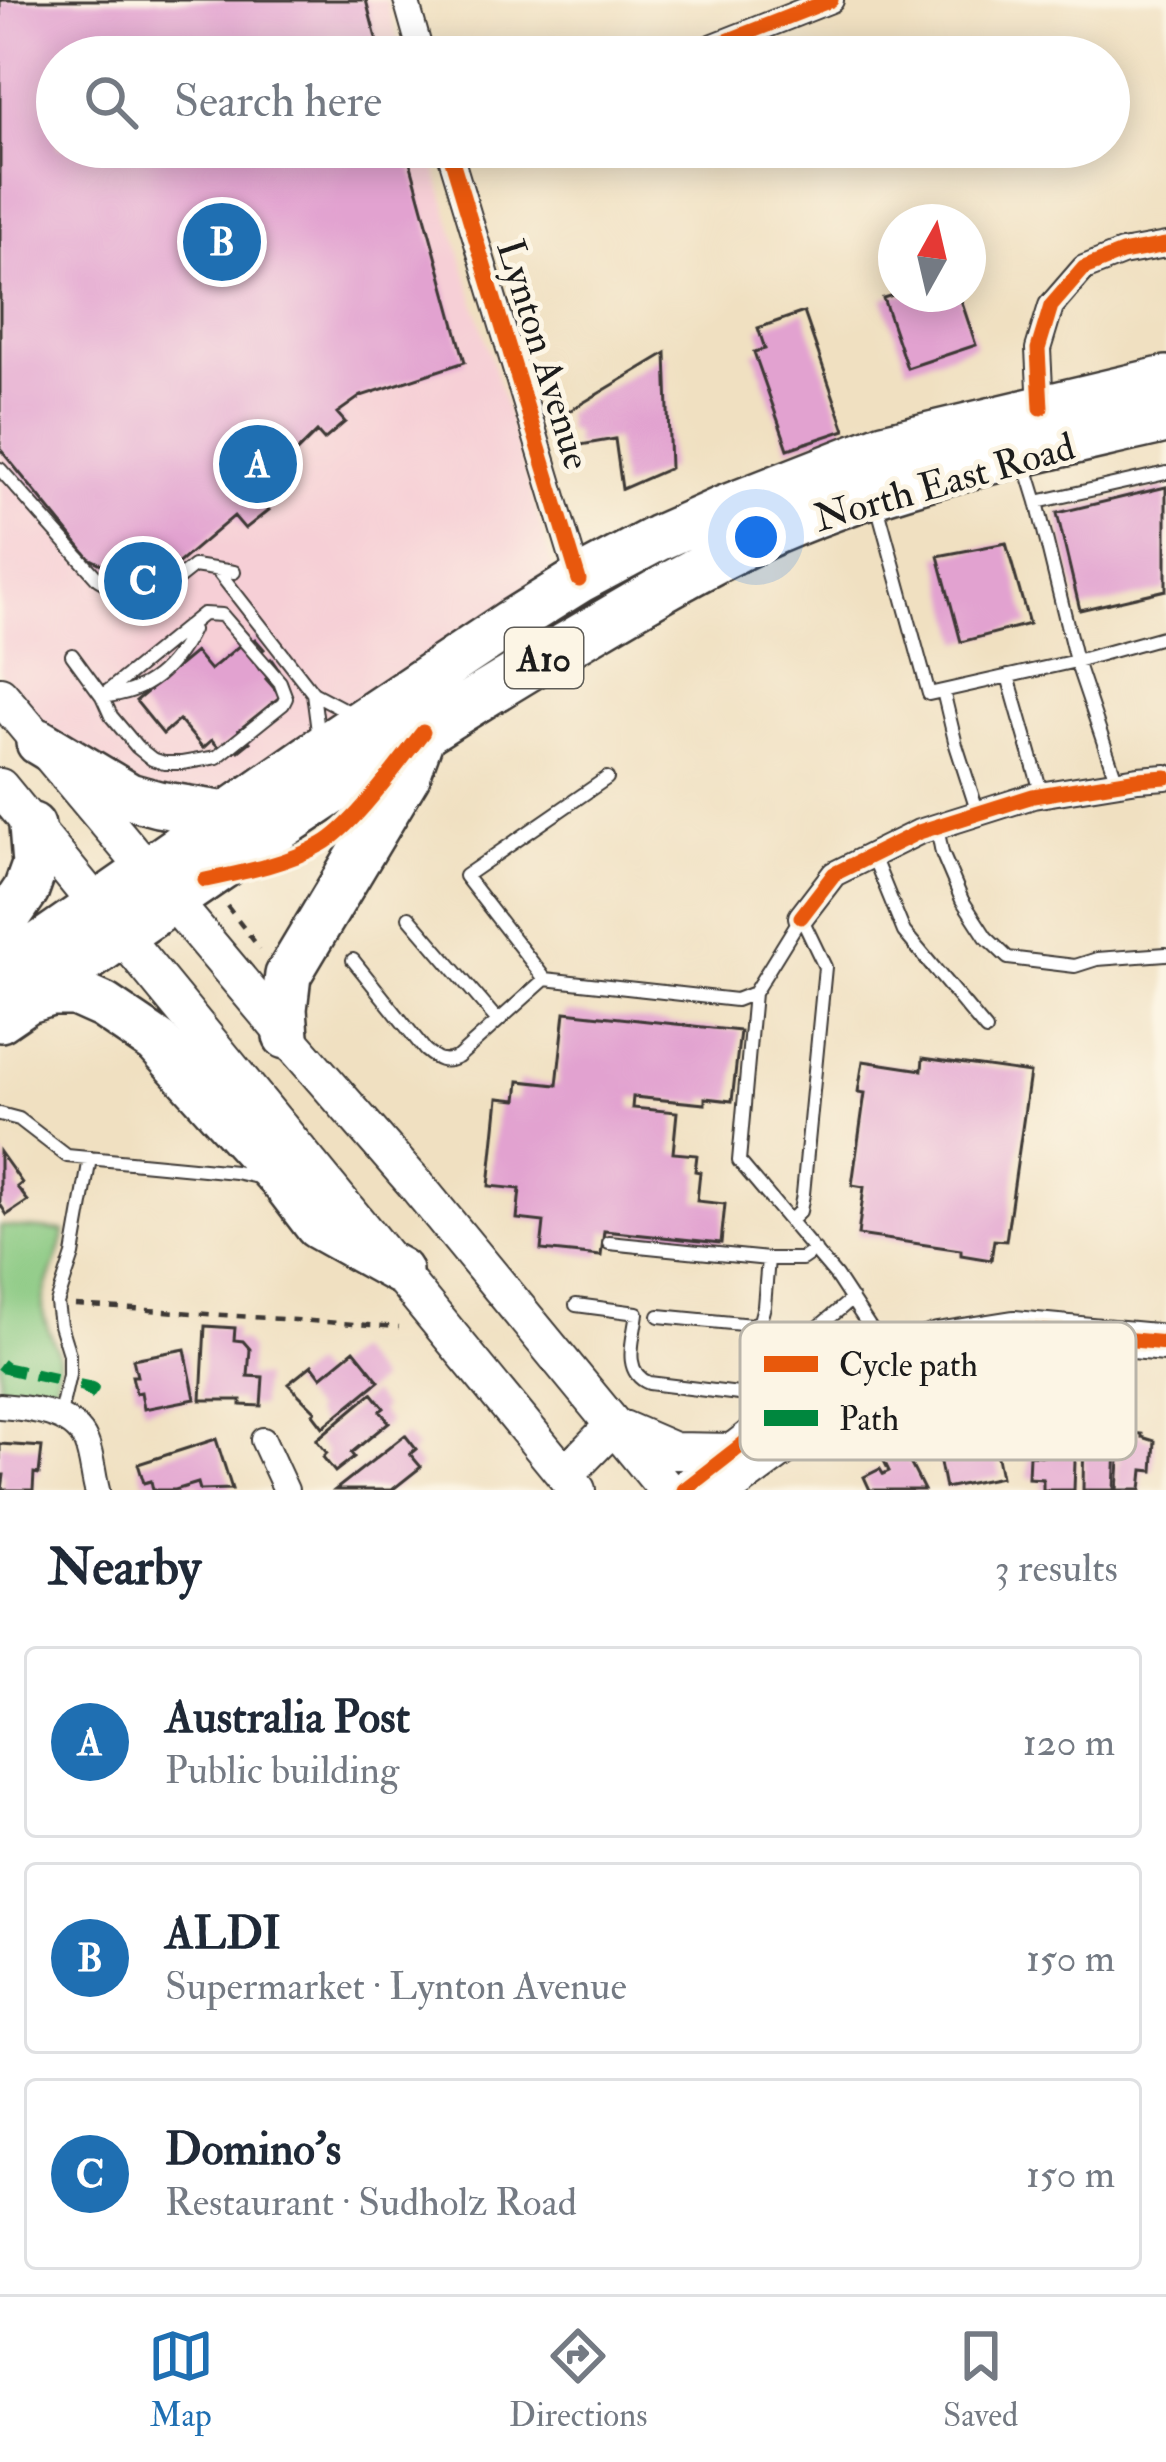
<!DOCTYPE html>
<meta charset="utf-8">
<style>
body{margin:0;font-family:"IM FELL Double Pica",serif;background:#f2f2f3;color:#1f2937}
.compass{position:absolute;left:878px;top:204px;width:108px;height:108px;border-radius:50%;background:#fff;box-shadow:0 6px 30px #0003;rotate:8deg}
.you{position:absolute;left:756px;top:537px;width:42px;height:42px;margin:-30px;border:9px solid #fff;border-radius:50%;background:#1a73e8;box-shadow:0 0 0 18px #1a73e833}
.badge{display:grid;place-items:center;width:78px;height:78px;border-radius:50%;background:#1f6fb2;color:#fff;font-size:39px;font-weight:700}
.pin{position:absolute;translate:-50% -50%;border:6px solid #fff;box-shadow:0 3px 12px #0006}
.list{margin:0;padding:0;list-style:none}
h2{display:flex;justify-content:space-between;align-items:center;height:156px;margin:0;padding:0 48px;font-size:51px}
h2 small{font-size:39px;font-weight:400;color:#747a83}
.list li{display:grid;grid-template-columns:78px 1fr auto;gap:36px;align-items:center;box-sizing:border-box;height:192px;margin:0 24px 24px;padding:0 24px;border:3px solid #e0e1e3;border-radius:12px}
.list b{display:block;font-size:45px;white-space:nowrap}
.list p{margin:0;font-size:39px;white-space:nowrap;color:#747a83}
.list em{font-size:39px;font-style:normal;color:#747a83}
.icon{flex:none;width:66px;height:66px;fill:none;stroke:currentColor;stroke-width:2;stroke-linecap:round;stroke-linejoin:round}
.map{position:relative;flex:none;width:1166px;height:1490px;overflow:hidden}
.search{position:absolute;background:#fff;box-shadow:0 6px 30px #0003;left:36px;right:36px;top:36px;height:132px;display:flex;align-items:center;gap:30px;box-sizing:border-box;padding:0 42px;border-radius:66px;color:#747a83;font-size:45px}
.sheet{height:804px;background:#fff}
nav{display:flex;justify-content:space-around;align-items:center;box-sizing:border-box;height:168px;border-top:3px solid #e0e1e3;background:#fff;font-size:33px;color:#747a83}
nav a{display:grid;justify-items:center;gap:6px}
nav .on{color:#1f6fb2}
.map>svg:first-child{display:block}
.built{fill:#f6cfd6}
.green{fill:#87c880;stroke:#52724e;stroke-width:3}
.building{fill:#e2a2d0}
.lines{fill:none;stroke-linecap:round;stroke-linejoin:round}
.lane-casing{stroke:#3c3935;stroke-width:16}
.street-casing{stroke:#3c3935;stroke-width:28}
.secondary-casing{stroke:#3c3935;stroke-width:40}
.highway-casing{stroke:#3c3935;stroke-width:50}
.path{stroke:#3c3935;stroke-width:4.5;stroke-dasharray:9 9;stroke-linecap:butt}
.lane{stroke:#fff;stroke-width:12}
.street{stroke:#fff;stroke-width:24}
.secondary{stroke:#fff;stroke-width:36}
.highway{stroke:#fff;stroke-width:45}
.quiet{stroke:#00873e;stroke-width:12;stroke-dasharray:24 12;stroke-linecap:butt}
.cycleway-casing{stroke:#fcf5e5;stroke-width:22}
.cycleway{stroke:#e8590c;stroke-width:15}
.labels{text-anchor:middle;stroke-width:10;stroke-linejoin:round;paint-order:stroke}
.shield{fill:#fcf5e5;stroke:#5f5d58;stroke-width:3}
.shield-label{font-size:36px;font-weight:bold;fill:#1c1c1c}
.street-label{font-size:39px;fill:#1c1c1c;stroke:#fcf5e5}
.key{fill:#fcf5e5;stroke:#b9b4a9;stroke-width:3}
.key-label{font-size:33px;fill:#1c1c1c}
</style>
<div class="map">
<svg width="1166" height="1490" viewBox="0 0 1166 1490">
<rect width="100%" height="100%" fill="#fcf5e5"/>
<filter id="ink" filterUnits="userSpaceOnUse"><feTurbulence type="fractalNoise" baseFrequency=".00833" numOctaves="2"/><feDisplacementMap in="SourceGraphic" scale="24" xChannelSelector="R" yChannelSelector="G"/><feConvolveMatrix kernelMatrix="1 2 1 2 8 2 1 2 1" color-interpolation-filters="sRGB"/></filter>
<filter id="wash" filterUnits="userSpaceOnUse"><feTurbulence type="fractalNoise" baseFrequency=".004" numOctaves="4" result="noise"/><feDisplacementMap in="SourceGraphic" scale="48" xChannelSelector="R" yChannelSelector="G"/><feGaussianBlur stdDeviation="2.7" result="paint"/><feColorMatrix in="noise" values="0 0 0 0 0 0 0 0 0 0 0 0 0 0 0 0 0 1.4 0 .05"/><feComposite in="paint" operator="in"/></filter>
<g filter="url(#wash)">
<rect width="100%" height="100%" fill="#f0e0c1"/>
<!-- built -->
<path class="built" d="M0 0H386L403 57H57V147H429L553 568 543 581 220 794 140 795 38 720 0 673Z"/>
<!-- green -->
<path class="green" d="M0 1226 64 1231C62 1258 43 1283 43 1308 43 1325 55 1339 58 1355 60 1368 56 1382 53 1394L0 1390Z"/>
<g id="blocks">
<!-- building -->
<path class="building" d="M0 0H366L381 57H57V147H406L465 362 361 396 337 413 345 422 324 440 317 432 256 492 269 510 245 529 234 516 149 588 89 558 0 449Z
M896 294H959L976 345 907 368 883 298Z
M804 312 845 430 788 449 754 352 765 349 758 328Z
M666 353 670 468 622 489 615 439 575 446V432L567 430 566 413Z
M1166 487V590L1080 610 1057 513Z
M1006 543 1029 624 961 642 938 556Z
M255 639 264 649 252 659 259 669 271 659 278 669 266 679 281 696 239 730 250 742 239 751 230 740 220 749 212 740 203 748 179 720 163 734 136 701 195 652 210 670 240 645 243 648Z
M565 1012 740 1031 732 1101 705 1098V1104L633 1097 632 1108 677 1112 673 1153 697 1155 695 1171 700 1172 697 1201 725 1204 721 1243 604 1231 601 1256 541 1250 544 1222 517 1219 520 1189 489 1186 498 1098 517 1100 519 1081 557 1085Z
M923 1058 1030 1073 1006 1241 994 1240 991 1260 961 1255V1250L858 1235 864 1187 852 1185 865 1093 858 1092 863 1061 922 1070Z
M0 1152 22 1183 17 1187 28 1201 7 1215 0 1204Z
M205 1326 235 1328 234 1340 243 1341 250 1349 248 1376 263 1377 261 1406 241 1405V1400H201Z
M185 1349 195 1399 144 1409 141 1392 136 1393 132 1376H137L133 1359Z
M354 1350 379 1381 323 1427 313 1414 315 1411 288 1384 312 1365 321 1377Z
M372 1393 384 1408 380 1411 389 1422 351 1453 354 1457 335 1472 323 1457 327 1453 316 1440Z
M1084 1421 1109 1422V1426H1117L1114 1490H1083Z
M1121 1432 1142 1434V1437L1155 1441 1153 1471 1143 1470 1141 1490H1117Z
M1043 1433H1076L1074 1490H1043V1479L1028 1478 1029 1455 1043 1456Z
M405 1435 416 1449 410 1454 421 1467 392 1490H335Z
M981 1436 984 1449 995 1447 1001 1477 945 1488 939 1458 962 1453 959 1440Z
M216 1439 232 1489 200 1490 198 1483 175 1490H153L151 1481 144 1483 138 1464Z
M0 1444 42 1447 39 1474 34 1473 33 1490H2L4 1475H0Z
M903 1449 924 1490H870L864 1477 880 1469 883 1474 889 1471 883 1459Z"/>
</g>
</g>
<g filter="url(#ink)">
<use href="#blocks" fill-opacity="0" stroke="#3c3935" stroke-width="3"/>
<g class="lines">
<!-- lane casing -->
<g class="lane-casing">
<path id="lane" d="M0 469 98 579 130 598 151 600 194 566 234 572
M876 501 929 694 1076 661 1037 502 1025 463
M1037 502 1166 473
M217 570 313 693 353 714
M72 655 102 696 111 716 137 747 152 759 164 763H182L217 757 283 704 286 698 280 682 222 615 203 614 102 696
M1008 676 1042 795
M943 691 956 745 978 813
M313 693 319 739
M103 696C147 694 173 668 192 630
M1117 782 1076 661 1166 636
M937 827 942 853 962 900 986 937 1008 958 1075 966 1097 959 1166 954
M873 856 904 932 986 1030
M409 917 498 1021
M801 917 754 993 739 1161 836 1276 888 1355
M353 960 425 1050C437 1060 443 1064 458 1057L545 979 736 1000 754 993
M545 979 465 876 607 778
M0 1114 19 1119 67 1156 235 1172 262 1178
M790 1221 800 1211 803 1194 825 967 801 917
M609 1243 768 1259H802L815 1250
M576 1305 637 1313C634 1338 621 1372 649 1383L739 1394 852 1299
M659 1316 752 1325 760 1321 764 1306 768 1259
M59 1418 69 1375V1354L60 1325 57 1303 73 1255 90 1158"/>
</g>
<!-- street casing -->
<g class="street-casing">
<path id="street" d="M406 0 422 57
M686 57 831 0
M448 147 579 580
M1041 408 1038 349 1051 306 1084 268 1122 253 1166 245
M801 917 834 874 919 832 1033 796 1138 779 1166 777
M0 1406C28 1408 74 1412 86 1442 92 1456 93 1475 97 1490
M263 1440 286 1490"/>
</g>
<!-- secondary casing -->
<g class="secondary-casing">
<path id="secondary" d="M0 695 286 1036 417 1186 667 1490
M0 787 577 1490
M623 1429 674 1451 734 1452
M565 1475 614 1425
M684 1490 797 1402 837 1374 855 1365 881 1363 938 1341 1014 1329 1166 1343
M725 1490 860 1391 881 1363"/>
</g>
<!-- highway casing -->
<g class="highway-casing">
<path id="highway" d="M39 742 129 796 158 804 226 815
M0 928 26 890 35 865 32 826
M0 973 320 750 510 623 579 580 658 538 721 510 884 446 1166 379
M32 999 51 993H75L104 1006 157 1042 286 1184 318 1226 399 1271
M0 1019C187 891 371 760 567 645 630 608 692 570 758 539 884 480 1030 452 1166 420
M286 1036 284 1009 288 975 407 776 423 732"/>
</g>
<!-- path -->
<path class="path" d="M227 906 260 949
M75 1305 399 1327"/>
<!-- lane -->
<use href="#lane" class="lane"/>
<!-- street -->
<use href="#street" class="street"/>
<!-- secondary -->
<use href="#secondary" class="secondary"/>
<!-- highway -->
<use href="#highway" class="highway"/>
<!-- quiet -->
<path class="quiet" d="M0 1364 5 1368 55 1379
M79 1385 93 1388 86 1398"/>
<!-- cycleway casing -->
<g class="cycleway-casing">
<path id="cycleway" d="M686 57 831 0
M448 147 579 580
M1041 408 1038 349 1051 306 1084 268 1122 253 1166 245
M205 880C245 872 287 864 322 844 354 826 399 762 423 732
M801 917 834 874 919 832 1033 796 1138 779 1166 777
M684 1490 797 1402 837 1374 855 1365 881 1363 938 1341 1014 1329 1166 1343"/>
</g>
<!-- cycleway -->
<use href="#cycleway" class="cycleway"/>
</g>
</g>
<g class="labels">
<!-- shield labels -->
<rect class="shield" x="505" y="628" width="78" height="60" rx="9"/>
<g class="shield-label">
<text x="544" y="671">A10</text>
</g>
<!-- street labels -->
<g class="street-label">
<text transform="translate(545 354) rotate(73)" y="14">Lynton Avenue</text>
<text transform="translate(944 481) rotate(-16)" y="14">North East Road</text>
</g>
</g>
<!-- legend -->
<rect x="740" y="1322" width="396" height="138" rx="18" class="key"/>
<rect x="764" y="1356" width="54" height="16" fill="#e8590c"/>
<rect x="764" y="1410" width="54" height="16" fill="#00873e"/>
<g class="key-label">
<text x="839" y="1376">Cycle path</text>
<text x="839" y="1430">Path</text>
</g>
</svg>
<svg class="compass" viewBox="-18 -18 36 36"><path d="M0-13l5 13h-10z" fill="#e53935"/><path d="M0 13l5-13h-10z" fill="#747a83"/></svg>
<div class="you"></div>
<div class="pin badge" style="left:258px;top:464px">A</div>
<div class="pin badge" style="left:222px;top:242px">B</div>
<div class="pin badge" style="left:143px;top:581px">C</div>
<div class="search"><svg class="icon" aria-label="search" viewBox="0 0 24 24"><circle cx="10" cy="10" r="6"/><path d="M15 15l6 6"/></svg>Search here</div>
</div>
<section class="sheet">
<h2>Nearby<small>3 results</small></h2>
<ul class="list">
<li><span class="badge">A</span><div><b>Australia Post</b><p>Public building</p></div><em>120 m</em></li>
<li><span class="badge">B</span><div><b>ALDI</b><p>Supermarket · Lynton Avenue</p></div><em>150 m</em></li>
<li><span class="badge">C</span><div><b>Domino's</b><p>Restaurant · Sudholz Road</p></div><em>150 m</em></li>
</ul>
</section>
<nav>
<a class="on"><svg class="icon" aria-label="map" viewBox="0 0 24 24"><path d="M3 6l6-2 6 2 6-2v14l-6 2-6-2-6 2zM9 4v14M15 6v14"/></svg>Map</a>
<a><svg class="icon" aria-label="directions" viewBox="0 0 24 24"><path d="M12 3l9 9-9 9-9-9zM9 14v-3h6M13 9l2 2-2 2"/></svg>Directions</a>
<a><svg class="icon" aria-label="saved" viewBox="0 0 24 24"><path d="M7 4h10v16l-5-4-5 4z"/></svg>Saved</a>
</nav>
